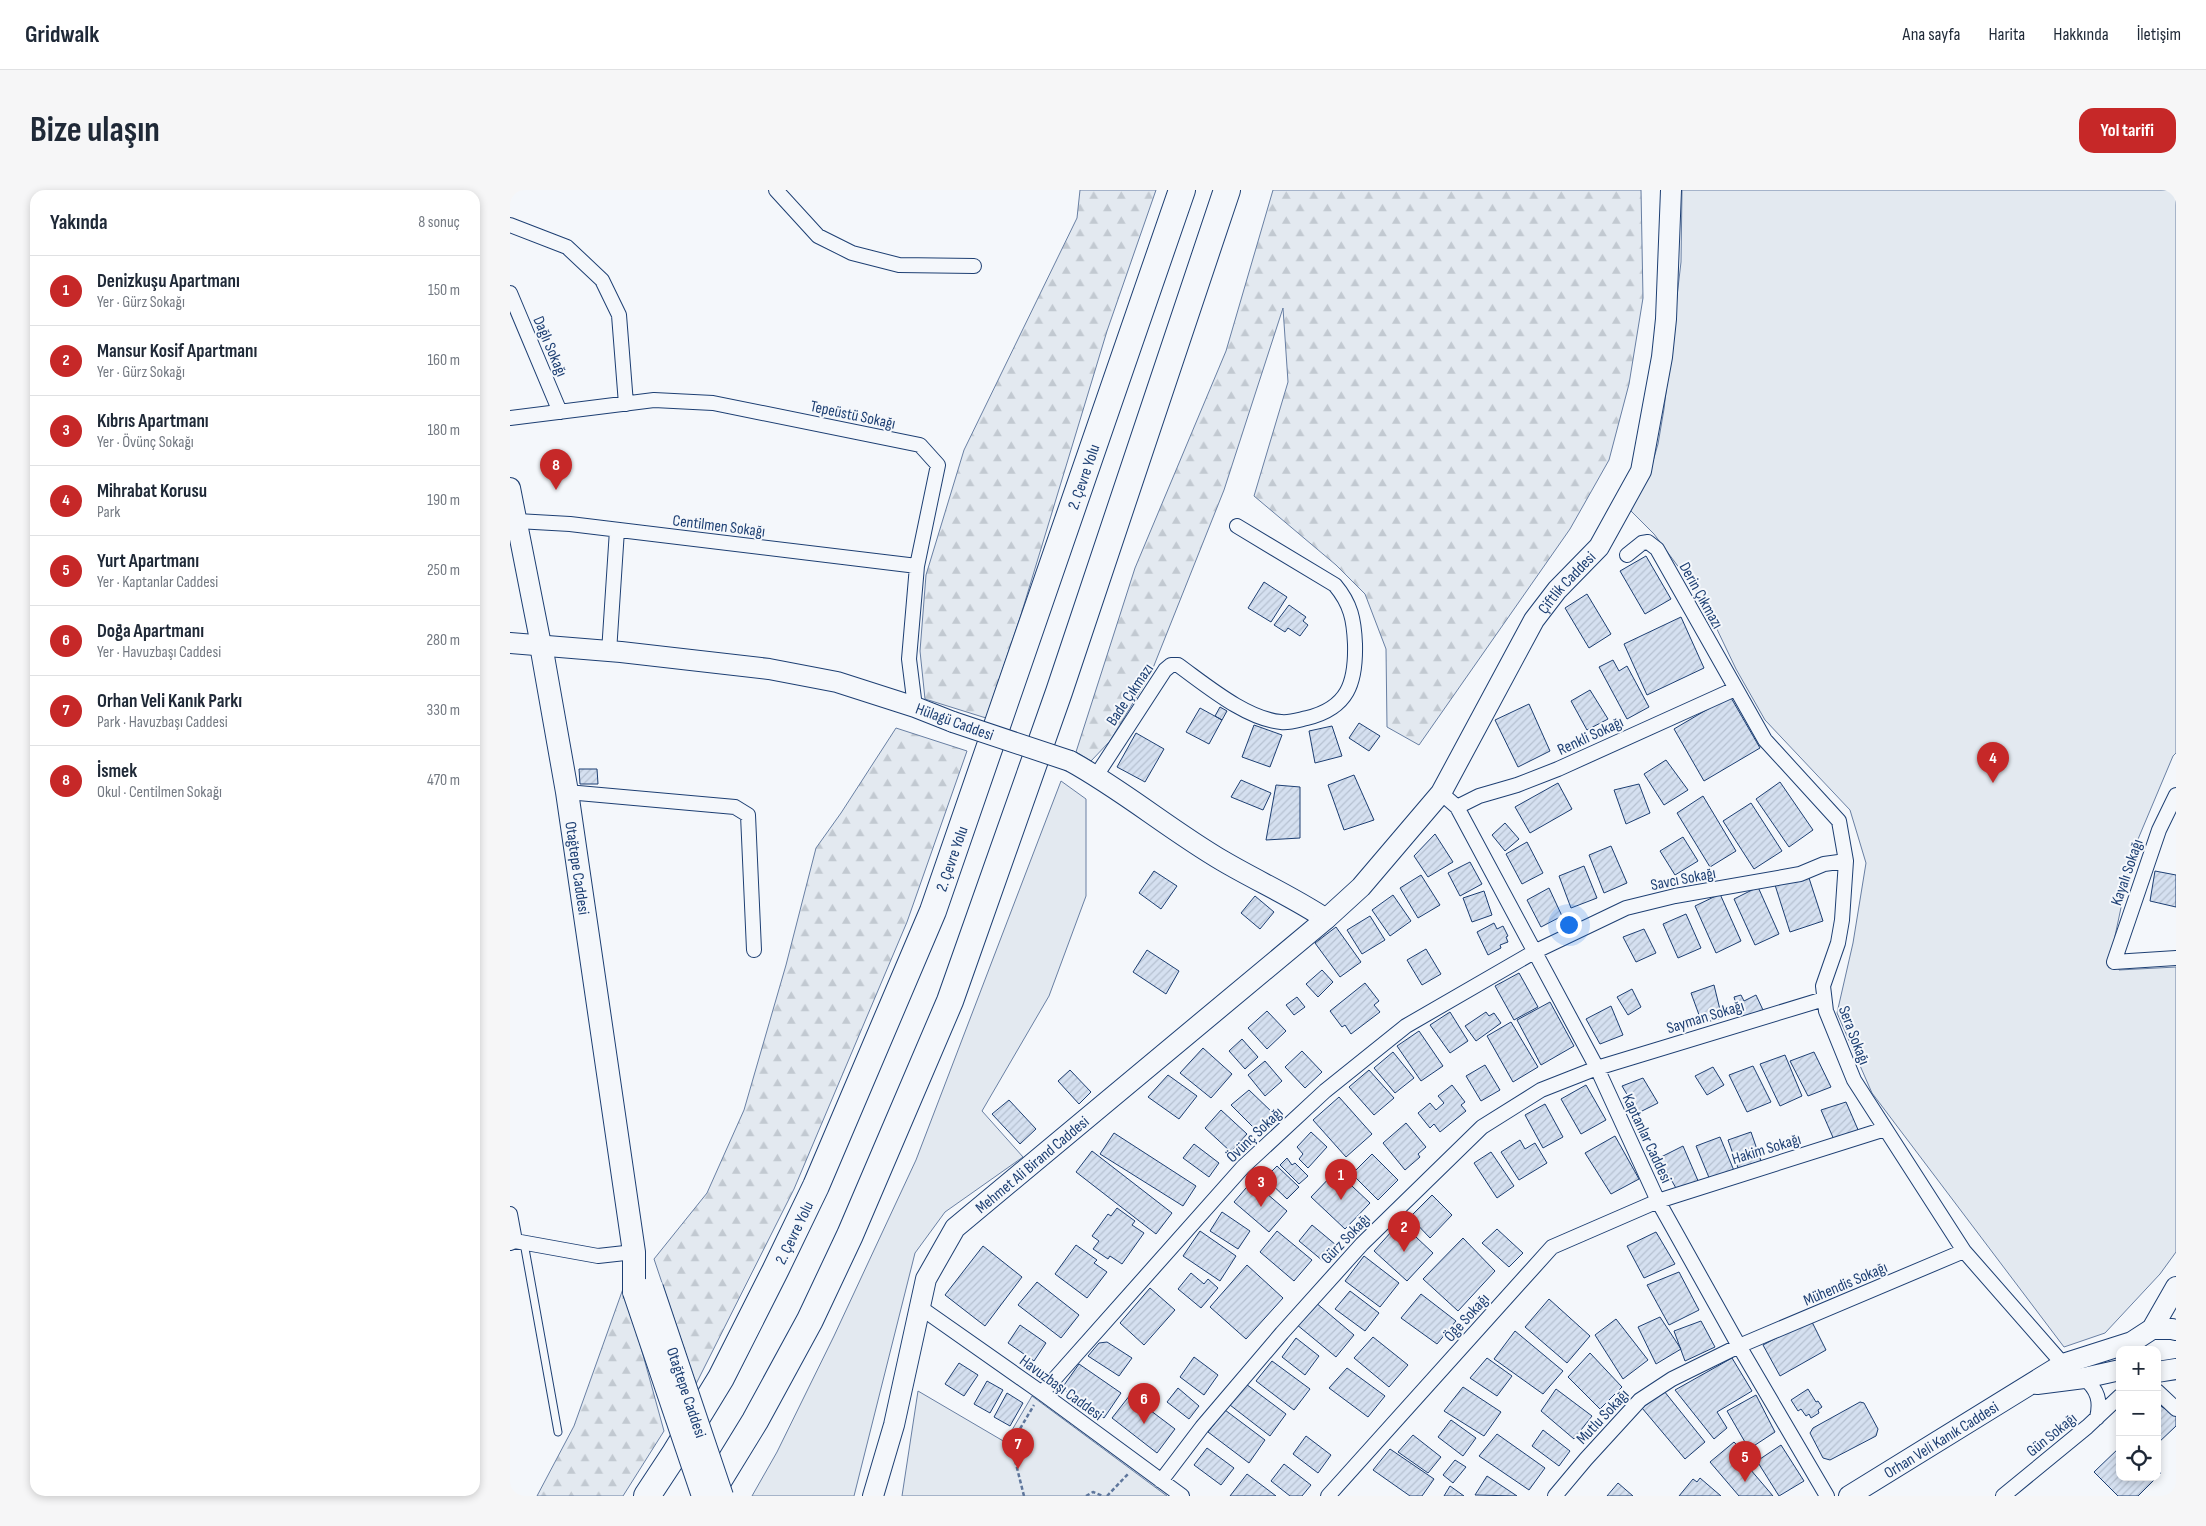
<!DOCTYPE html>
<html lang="tr">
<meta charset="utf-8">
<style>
body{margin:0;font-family:"Sofia Sans Condensed",sans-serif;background:#f6f6f7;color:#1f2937}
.controls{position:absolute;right:15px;bottom:15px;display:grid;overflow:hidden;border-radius:10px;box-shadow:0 2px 8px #0003}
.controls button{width:45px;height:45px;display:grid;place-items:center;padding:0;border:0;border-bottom:1px solid #e0e1e3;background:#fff;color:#1f2937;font:25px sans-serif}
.you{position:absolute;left:1058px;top:734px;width:18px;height:18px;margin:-12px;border:4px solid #fff;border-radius:50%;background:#1a73e8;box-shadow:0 0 0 8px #1a73e833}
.badge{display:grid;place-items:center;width:32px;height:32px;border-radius:50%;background:#c62828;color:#fff;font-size:16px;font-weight:700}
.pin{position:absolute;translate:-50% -41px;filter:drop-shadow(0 1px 2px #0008)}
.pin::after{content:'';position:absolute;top:26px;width:18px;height:15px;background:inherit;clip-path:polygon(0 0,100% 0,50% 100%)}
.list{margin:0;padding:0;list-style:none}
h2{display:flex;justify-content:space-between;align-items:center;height:65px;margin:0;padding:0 20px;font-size:21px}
h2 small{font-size:16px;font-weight:400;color:#747a83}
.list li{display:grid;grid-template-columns:32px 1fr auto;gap:15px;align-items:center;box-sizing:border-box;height:70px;padding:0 20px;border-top:1px solid #e0e1e3}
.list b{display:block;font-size:19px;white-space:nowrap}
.list p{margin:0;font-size:16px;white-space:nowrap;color:#747a83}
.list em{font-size:16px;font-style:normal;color:#747a83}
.icon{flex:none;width:28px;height:28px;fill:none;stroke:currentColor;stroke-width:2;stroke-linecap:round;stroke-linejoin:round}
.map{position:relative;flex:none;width:1666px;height:1306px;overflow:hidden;border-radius:15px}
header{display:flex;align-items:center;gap:30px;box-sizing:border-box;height:70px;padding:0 25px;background:#fff;border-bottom:1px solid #e0e1e3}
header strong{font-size:24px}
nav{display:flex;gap:28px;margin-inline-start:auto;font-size:18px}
.intro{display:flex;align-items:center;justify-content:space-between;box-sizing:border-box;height:120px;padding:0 30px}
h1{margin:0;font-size:35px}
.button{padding:12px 22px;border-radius:15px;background:#c62828;color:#fff;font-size:18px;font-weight:700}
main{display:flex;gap:30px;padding:0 30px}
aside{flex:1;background:#fff;border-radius:15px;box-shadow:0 2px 8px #0003}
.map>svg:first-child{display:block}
.green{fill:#e3e9f0;stroke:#687fa3}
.forest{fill:url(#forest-firs);stroke:#687fa3}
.building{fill:url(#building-hatch);stroke:#1d3f73}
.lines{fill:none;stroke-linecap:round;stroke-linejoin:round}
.lane-casing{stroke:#1d3f73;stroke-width:9}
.street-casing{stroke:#1d3f73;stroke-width:16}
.secondary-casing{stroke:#1d3f73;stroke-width:22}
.primary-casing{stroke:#1d3f73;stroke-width:24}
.highway-casing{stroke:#1d3f73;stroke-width:28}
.path{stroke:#5e769c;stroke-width:2.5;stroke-dasharray:4 2.5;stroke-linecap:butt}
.lane{stroke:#f4f7fb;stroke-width:7}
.street{stroke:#f4f7fb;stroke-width:14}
.secondary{stroke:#f4f7fb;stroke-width:20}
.primary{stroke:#f4f7fb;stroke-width:22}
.highway{stroke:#f4f7fb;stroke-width:26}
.secondary-bridge-casing{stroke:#1d3f73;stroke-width:22;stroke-linecap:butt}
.primary-bridge-casing{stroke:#1d3f73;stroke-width:24;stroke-linecap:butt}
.secondary-bridge{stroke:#f4f7fb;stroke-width:20}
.primary-bridge{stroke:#f4f7fb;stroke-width:22}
.labels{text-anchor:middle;stroke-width:4;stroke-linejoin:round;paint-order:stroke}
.street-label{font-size:16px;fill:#1d3f73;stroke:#f4f7fb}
</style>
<header>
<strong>Gridwalk</strong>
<nav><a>Ana sayfa</a><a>Harita</a><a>Hakkında</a><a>İletişim</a></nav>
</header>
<div class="intro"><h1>Bize ulaşın</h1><a class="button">Yol tarifi</a></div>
<main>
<aside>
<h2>Yakında<small>8 sonuç</small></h2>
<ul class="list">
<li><span class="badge">1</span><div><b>Denizkuşu Apartmanı</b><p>Yer · Gürz Sokağı</p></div><em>150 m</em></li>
<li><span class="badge">2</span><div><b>Mansur Kosif Apartmanı</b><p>Yer · Gürz Sokağı</p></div><em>160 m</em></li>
<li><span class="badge">3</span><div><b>Kıbrıs Apartmanı</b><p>Yer · Övünç Sokağı</p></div><em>180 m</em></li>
<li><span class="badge">4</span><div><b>Mihrabat Korusu</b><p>Park</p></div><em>190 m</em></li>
<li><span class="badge">5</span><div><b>Yurt Apartmanı</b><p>Yer · Kaptanlar Caddesi</p></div><em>250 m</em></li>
<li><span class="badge">6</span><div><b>Doḡa Apartmanı</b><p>Yer · Havuzbaşı Caddesi</p></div><em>280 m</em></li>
<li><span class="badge">7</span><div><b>Orhan Veli Kanık Parkı</b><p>Park · Havuzbaşı Caddesi</p></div><em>330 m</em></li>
<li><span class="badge">8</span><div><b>İsmek</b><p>Okul · Centilmen Sokağı</p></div><em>470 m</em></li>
</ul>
</aside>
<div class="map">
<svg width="1666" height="1306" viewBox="0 0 1666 1306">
<defs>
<pattern id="forest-firs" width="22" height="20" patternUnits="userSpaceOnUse" patternTransform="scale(1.25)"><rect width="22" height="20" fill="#e3e9f0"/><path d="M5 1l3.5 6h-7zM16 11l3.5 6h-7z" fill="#c2c9d1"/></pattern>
<pattern id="building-hatch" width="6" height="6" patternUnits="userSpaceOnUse" patternTransform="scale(1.25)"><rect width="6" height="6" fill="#d5e0f0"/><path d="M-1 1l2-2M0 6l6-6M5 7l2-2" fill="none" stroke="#b6c1d1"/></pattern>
</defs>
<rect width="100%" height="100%" fill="#f4f7fb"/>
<!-- green -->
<path class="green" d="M1172 0H1666V563L1663 566 1623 661 1605 746 1609 780 1666 777V1062L1650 1084 1595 1143 1554 1157 1362 903 1327 823 1343 753 1356 673 1340 620 1255 530 1226 479 1193 410 1144 344 1119 319 1141 278 1148 254 1154 219 1171 72Z
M551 591 576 609V706L539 806 472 921 513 967 435 1022 405 1063 344 1306H242L267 1262 324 1146 406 970Z
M408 1201 495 1252 522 1206 657 1306H392Z"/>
<!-- forest -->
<path class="forest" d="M570 0H646L597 141 510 428 476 528 415 509 410 461 416 385 454 260 567 28Z
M763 0H1131L1133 108 1119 194 1099 270 1060 339 909 555 877 537 876 459 855 404 826 375 744 306 778 192 773 118 714 300 641 483 600 551 581 571 566 562 625 378 716 161Z
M386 538 457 561 397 732 284 999 186 1194 144 1069 197 1003 234 920 276 775 306 658 331 623Z
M114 1096 154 1241 113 1306H27L64 1236Z"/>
<!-- building -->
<path class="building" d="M1136 366 1161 409 1135 424 1110 381Z
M754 392 777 407 761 432 738 418Z
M1077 404 1101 444 1079 458 1055 418Z
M779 415 796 427 793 431 798 435 790 446 778 438 775 442 764 435Z
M1171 427 1194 478 1137 505 1114 454Z
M1103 470 1109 481 1117 476 1139 517 1117 529 1089 477Z
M1080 500 1098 529 1077 540 1061 511Z
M1220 506 1250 558 1194 591 1164 539Z
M1019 514 1040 561 1008 577 985 530Z
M710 517 717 521 712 530 705 526Z
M690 518 712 530 699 554 676 542Z
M849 533 870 546 859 561 839 548Z
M744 535 772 545 760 577 732 567Z
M822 536 832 566 805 573 799 541Z
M626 543 654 559 635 592 607 577Z
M1156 570 1178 600 1154 615 1134 584Z
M69 579H87L88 594H70Z
M844 585 864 630 834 640 818 595Z
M731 590 761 603 753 620 721 607Z
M1270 592 1303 640 1279 657 1246 609Z
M1048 593 1062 619 1020 643 1005 617Z
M1129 594 1140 623 1116 634 1104 600Z
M766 595 790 597V648L756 650Z
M1193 606 1226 661 1200 677 1167 623Z
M1241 613 1272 661 1244 679 1213 631Z
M995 633 1009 649 995 661 982 645Z
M925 644 943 672 918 687 904 666Z
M1173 647 1188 671 1165 685 1150 661Z
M1017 652 1033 683 1012 694 996 664Z
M1101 656 1117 693 1094 703 1079 665Z
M960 672 972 694 950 706 938 683Z
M1074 676 1087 708 1061 718 1049 686Z
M644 681 667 696 651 719 629 703Z
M1645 681 1666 685V717L1640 711Z
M911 685 930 715 908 728 890 698Z
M1298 685 1313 731 1280 742 1265 695Z
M1248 697 1269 744 1245 755 1224 709Z
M1039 698 1052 726 1031 737 1017 710Z
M974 701 982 725 962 732 953 708Z
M1210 704 1231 751 1206 763 1185 716Z
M883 705 901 731 880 746 862 720Z
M745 706 764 722 750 739 731 723Z
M1176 724 1191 758 1168 768 1153 734Z
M860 726 875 750 852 764 837 740Z
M984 733 987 739 993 736 998 746 996 747 998 752 990 755 991 758 978 765 967 742Z
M826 737 851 772 830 787 805 753Z
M1134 739 1146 763 1126 772 1113 747Z
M916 759 931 784 912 795 897 770Z
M637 760 669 781 656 804 623 782Z
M812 780 823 792 808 807 796 794Z
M1009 783 1028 817 1004 830 985 796Z
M855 793 869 811 864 815 870 822 841 844 835 835 832 837 820 821Z
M1204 795 1212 828 1192 833 1181 803Z
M1122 799 1131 817 1118 825 1107 807Z
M1231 805 1234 811 1246 805 1253 820 1230 829 1224 807Z
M787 807 795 817 784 825 776 815Z
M1040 812 1064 856 1031 875 1007 830Z
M1101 816 1113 845 1090 854 1076 829Z
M757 821 776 841 757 859 738 838Z
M940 822 958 851 940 863 920 835Z
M976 822 979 826 984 823 991 833 966 851 955 836Z
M1001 832 1028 877 1003 892 977 846Z
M909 841 933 876 911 891 887 856Z
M732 849 748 867 735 879 719 861Z
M693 858 722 884 701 908 670 883Z
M792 861 812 882 795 898 775 877Z
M883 862 904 888 885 903 864 878Z
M1304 862 1321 897 1298 906 1280 871Z
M1275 865 1292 906 1270 916 1250 874Z
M755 871 772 891 755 906 738 885Z
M975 875 990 900 971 911 956 886Z
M1243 876 1261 912 1237 922 1219 885Z
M1203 877 1214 895 1197 905 1185 886Z
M560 880 581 902 569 914 548 891Z
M859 880 884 908 864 925 839 897Z
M658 885 687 906 669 929 638 907Z
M1133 888 1148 913 1128 923 1112 896Z
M942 895 955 912 951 915 956 921 930 942 924 934 920 938 908 923 920 913 926 920 934 913 928 906Z
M1076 895 1096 930 1071 944 1051 909Z
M739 900 764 924 747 941 721 915Z
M829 907 862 944 836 967 803 930Z
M499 910 526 939 510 954 482 924Z
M1336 912 1349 942 1325 952 1311 920Z
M1035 914 1053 947 1033 958 1015 925Z
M711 920 737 944 721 962 695 938Z
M896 933 916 957 908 964 910 967 895 980 873 953Z
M801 942 817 957 798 978 789 969 793 964 787 957Z
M1241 942 1251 971 1228 978 1218 950Z
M604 943 686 996 673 1016 590 964Z
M1105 946 1129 989 1101 1004 1075 963Z
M1210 947 1225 983 1200 990 1186 956Z
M1010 950 1015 959 1025 953 1037 973 1009 990 991 962Z
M684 954 709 973 699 987 673 968Z
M1173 956 1189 993 1167 1000 1149 968Z
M582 961 662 1023 646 1044 566 982Z
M981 962 1004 996 987 1008 964 973Z
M862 964 888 990 868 1010 842 984Z
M777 968 782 975 785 973 798 986 789 994 770 975Z
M767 976 789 997 777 1009 755 988Z
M826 981 860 1013 835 1039 801 1007Z
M742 991 777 1021 759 1042 724 1012Z
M922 1005 942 1025 920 1048 900 1027Z
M607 1018 625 1031 622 1035 634 1043 612 1074 600 1066 598 1069 583 1059 589 1051 582 1046 598 1024 601 1026Z
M712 1022 740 1041 728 1059 700 1041Z
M890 1032 923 1063 897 1091 864 1061Z
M802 1035 826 1055 813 1071 789 1051Z
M987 1039 1013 1063 999 1077 972 1053Z
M690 1041 726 1066 710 1091 673 1066Z
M767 1041 802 1070 784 1091 750 1062Z
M1146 1042 1165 1074 1134 1088 1117 1056Z
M953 1048 985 1081 948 1121 913 1089Z
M566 1055 587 1070 584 1073 597 1082 577 1108 545 1084Z
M473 1056 512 1087 475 1136 435 1105Z
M854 1066 889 1093 870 1117 835 1091Z
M737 1075 773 1108 736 1149 700 1117Z
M1169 1082 1189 1120 1159 1135 1137 1095Z
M681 1083 694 1094 698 1089 708 1098 691 1118 668 1099Z
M527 1092 569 1125 551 1148 508 1115Z
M640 1098 665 1120 634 1155 610 1133Z
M840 1101 869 1123 855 1141 825 1119Z
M911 1104 946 1131 927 1154 891 1128Z
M1039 1109 1080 1146 1057 1173 1015 1137Z
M805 1112 844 1145 826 1167 786 1134Z
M1150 1127 1171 1159 1146 1174 1128 1137Z
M1106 1129 1138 1170 1113 1189 1085 1145Z
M1301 1130 1316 1160 1270 1186 1253 1155Z
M1191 1131 1205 1157 1175 1171 1164 1141Z
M510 1135 536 1153 524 1171 498 1153Z
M1005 1141 1053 1181 1033 1204 984 1169Z
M863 1147 898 1175 879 1197 844 1168Z
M786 1148 809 1166 795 1185 772 1167Z
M597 1152 622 1168 609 1186 578 1166 589 1153Z
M1080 1163 1112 1197 1090 1219 1058 1187Z
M684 1167 708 1185 694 1205 670 1187Z
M977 1168 1002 1186 987 1206 960 1188Z
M1222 1168 1242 1201 1207 1222 1217 1238 1204 1249 1165 1200Z
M762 1171 800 1199 784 1220 746 1191Z
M449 1173 468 1185 454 1206 435 1194Z
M569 1174 611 1203 594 1228 552 1198Z
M837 1178 875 1206 858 1227 819 1198Z
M477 1191 493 1200 480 1223 464 1214Z
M736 1194 776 1224 760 1246 720 1215Z
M953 1197 991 1222 974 1246 934 1221Z
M668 1198 689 1216 679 1229 657 1212Z
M1046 1199 1082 1226 1064 1249 1031 1221Z
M1298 1199 1306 1212 1308 1211 1312 1217 1308 1220 1309 1223 1301 1228 1299 1224 1296 1226 1291 1219 1288 1221 1281 1210Z
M1154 1201 1195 1252 1175 1269 1132 1218Z
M497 1203 513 1213 500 1236 484 1227Z
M620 1205 665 1239 647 1263 602 1228Z
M1246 1205 1265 1242 1239 1259 1217 1221Z
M1350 1212 1354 1213 1368 1239 1366 1246 1320 1270 1313 1268 1300 1243 1303 1238Z
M1647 1214 1666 1225V1236L1647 1254Z
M715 1220 755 1250 739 1273 698 1242Z
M941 1230 966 1248 953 1266 928 1247Z
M1033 1240 1060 1261 1049 1276 1022 1256Z
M987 1244 1035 1278 1019 1300 969 1266Z
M903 1245 931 1267 918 1283 888 1262Z
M796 1246 821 1265 808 1283 783 1264Z
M1224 1252 1245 1274 1240 1279 1263 1306H1229L1200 1272Z
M1271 1255 1294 1291 1269 1306 1247 1271Z
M1610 1257V1287H1647V1279L1651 1283 1628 1306H1608L1584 1282Z
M697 1258 724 1278 711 1295 684 1275Z
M880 1259 924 1289 912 1306H900L863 1280Z
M945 1270 956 1277 943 1293 933 1285Z
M774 1274 801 1295 792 1306H780L761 1291Z
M737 1284 766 1306H720Z
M977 1286 1007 1306 965 1305Z
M1190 1288 1211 1306H1169L1183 1289 1187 1292Z
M1108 1293 1123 1306H1097Z
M940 1296 954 1306H934Z"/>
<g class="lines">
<!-- lane casing -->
<g class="lane-casing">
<path id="lane" d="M14 1053 48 1242"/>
</g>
<!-- street casing -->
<g class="street-casing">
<path id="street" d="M266 0 308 46 342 63 389 75 464 76
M0 35 57 57 92 90 109 125 116 214
M0 103 50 222
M0 228 144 210 203 213 410 255 428 275 407 376 399 469 405 517
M7 331 60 334 407 376
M1117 365 1132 353 1138 352 1147 359 1255 550 1329 631 1336 671 1332 730 1328 753 1313 796 1316 821 1344 890 1454 1061 1553 1174
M99 462 107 340
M586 586 655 480 661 475H668C696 495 736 529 771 532 780 533 788 530 797 528 838 518 846 493 845 454 844 430 841 414 825 395L727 336
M57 602 225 617 238 625 244 760
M931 603 947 617 1087 878 1148 1011 1229 1156 1317 1306
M1666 605 1649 640 1604 772 1666 768
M947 617 969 606 1007 595 1048 579 1225 499
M0 1024 5 1051
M0 1053 5 1051 88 1066 124 1062
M411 1118 532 1203 672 1306
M1574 1188C1588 1200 1591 1211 1587 1228
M1647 1201 1666 1219
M532 1203 733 977 815 901 896 836 1024 762 1116 718 1165 706 1290 684 1314 674 1336 671
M651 1291 692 1237 772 1143 852 1054 972 937 1031 900 1087 878 1314 809
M818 1306 1042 1057 1148 1011 1375 939
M1045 1306 1076 1269 1130 1210 1162 1189 1229 1156 1454 1061
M1493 1306 1577 1237 1610 1206"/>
</g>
<!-- secondary casing -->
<g class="secondary-casing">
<g id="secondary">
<path d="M0 298 31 455"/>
<path d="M0 453 111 462 259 479 327 492 405 517 443 532"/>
<path d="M560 571C613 600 660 640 713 671 747 691 783 707 816 729"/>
<path d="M1642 1139H1662L1666 1140"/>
<path d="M1647 1182 1666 1179"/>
<path d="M1527 1194 1574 1188 1610 1180"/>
<path id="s1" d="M363 1306 384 1235 416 1089 445 1038 816 729 851 697 931 603 1024 430 1047 400 1089 357 1131 281 1152 167 1156 129 1161 0"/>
<path id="s2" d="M1339 1306 1553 1174 1622 1152 1642 1139 1666 1097"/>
</g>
</g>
<!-- primary casing -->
<g class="primary-casing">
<g id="primary">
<path id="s3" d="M31 455 57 602 124 1062V1102"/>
</g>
</g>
<!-- highway casing -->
<g class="highway-casing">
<g id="highway">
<path id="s4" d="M137 1306 164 1265 211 1188 265 1081 306 996 423 721 672 0"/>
<path d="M199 1306 245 1231 300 1130 340 1045 440 811 549 502 717 0"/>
</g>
</g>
<!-- path -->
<path class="path" d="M514 1306 501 1254 524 1215
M576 1306 583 1302 593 1306
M597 1306 618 1284"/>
<!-- lane -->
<use href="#lane" class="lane"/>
<!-- street -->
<use href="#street" class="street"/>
<!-- secondary -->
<use href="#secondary" class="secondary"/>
<!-- primary -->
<use href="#primary" class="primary"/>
<!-- highway -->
<use href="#highway" class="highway"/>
<!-- secondary-bridge casing -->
<g class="secondary-bridge-casing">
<path id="secondary-bridge" d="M443 532 560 571"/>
</g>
<!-- primary-bridge casing -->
<g class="primary-bridge-casing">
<g id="primary-bridge">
<path id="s5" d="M142 1098 212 1306"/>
<path d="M124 1102 193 1306"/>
</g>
</g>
<!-- secondary-bridge -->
<use href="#secondary-bridge" class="secondary-bridge"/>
<!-- primary-bridge -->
<use href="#primary-bridge" class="primary-bridge"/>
</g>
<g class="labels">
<!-- street labels -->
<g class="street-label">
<text transform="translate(41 156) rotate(67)" y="6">Dağlı Sokağı</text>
<text transform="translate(343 224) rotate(12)" y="6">Tepeüstü Sokağı</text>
<text dy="6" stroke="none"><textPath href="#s4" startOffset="1112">2. Çevre Yolu</textPath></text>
<text transform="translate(209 335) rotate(7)" y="6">Centilmen Sokağı</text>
<text dy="6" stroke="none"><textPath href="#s1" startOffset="1182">Çiftlik Caddesi</textPath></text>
<text transform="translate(1192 405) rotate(61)" y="6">Derin Çıkmazı</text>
<text transform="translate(619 504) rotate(-56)" y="6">Bade Çıkmazı</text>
<text transform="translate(445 531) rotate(20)" y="6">Hülagü Caddesi</text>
<text transform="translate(1080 545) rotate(-25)" y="6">Renkli Sokağı</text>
<text dy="6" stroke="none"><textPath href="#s4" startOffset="708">2. Çevre Yolu</textPath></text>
<text dy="6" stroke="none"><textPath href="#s3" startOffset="226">Otağtepe Caddesi</textPath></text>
<text transform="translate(1616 682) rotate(-71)" y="6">Kayalı Sokağı</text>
<text transform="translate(1173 688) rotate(-11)" y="6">Savcı Sokağı</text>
<text transform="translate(1195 826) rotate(-17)" y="6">Sayman Sokağı</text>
<text transform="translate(1345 845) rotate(69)" y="6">Sera Sokağı</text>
<text transform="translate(744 944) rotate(-44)" y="6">Övünç Sokağı</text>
<text transform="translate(1138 948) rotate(65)" y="6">Kaptanlar Caddesi</text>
<text transform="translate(1256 958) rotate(-17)" y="6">Hakim Sokağı</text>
<text dy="6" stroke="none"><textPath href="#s1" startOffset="382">Mehmet Ali Birand Caddesi</textPath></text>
<text dy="6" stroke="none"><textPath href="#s4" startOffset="302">2. Çevre Yolu</textPath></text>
<text transform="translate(835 1048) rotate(-46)" y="6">Gürz Sokağı</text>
<text transform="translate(1335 1093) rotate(-23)" y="6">Mühendis Sokağı</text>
<text transform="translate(956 1127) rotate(-48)" y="6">Öḡe Sokağı</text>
<text transform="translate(552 1197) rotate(36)" y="6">Havuzbaşı Caddesi</text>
<text dy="6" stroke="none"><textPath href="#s5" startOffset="110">Otağtepe Caddesi</textPath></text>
<text transform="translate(1092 1226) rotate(-47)" y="6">Mutlu Sokağı</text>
<text transform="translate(1541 1244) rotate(-39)" y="6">Gün Sokağı</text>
<text dy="6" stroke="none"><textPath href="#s2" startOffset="108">Orhan Veli Kanık Caddesi</textPath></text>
</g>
</g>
</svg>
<div class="controls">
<button>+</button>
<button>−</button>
<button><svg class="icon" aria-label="locate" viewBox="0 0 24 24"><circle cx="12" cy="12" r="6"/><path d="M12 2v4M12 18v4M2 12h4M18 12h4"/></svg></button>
</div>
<div class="you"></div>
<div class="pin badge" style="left:831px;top:1010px">1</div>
<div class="pin badge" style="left:894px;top:1062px">2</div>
<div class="pin badge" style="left:751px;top:1017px">3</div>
<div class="pin badge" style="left:1483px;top:593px">4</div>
<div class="pin badge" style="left:1235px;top:1292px">5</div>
<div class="pin badge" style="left:634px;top:1234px">6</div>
<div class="pin badge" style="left:508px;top:1279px">7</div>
<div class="pin badge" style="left:46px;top:300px">8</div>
</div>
</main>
